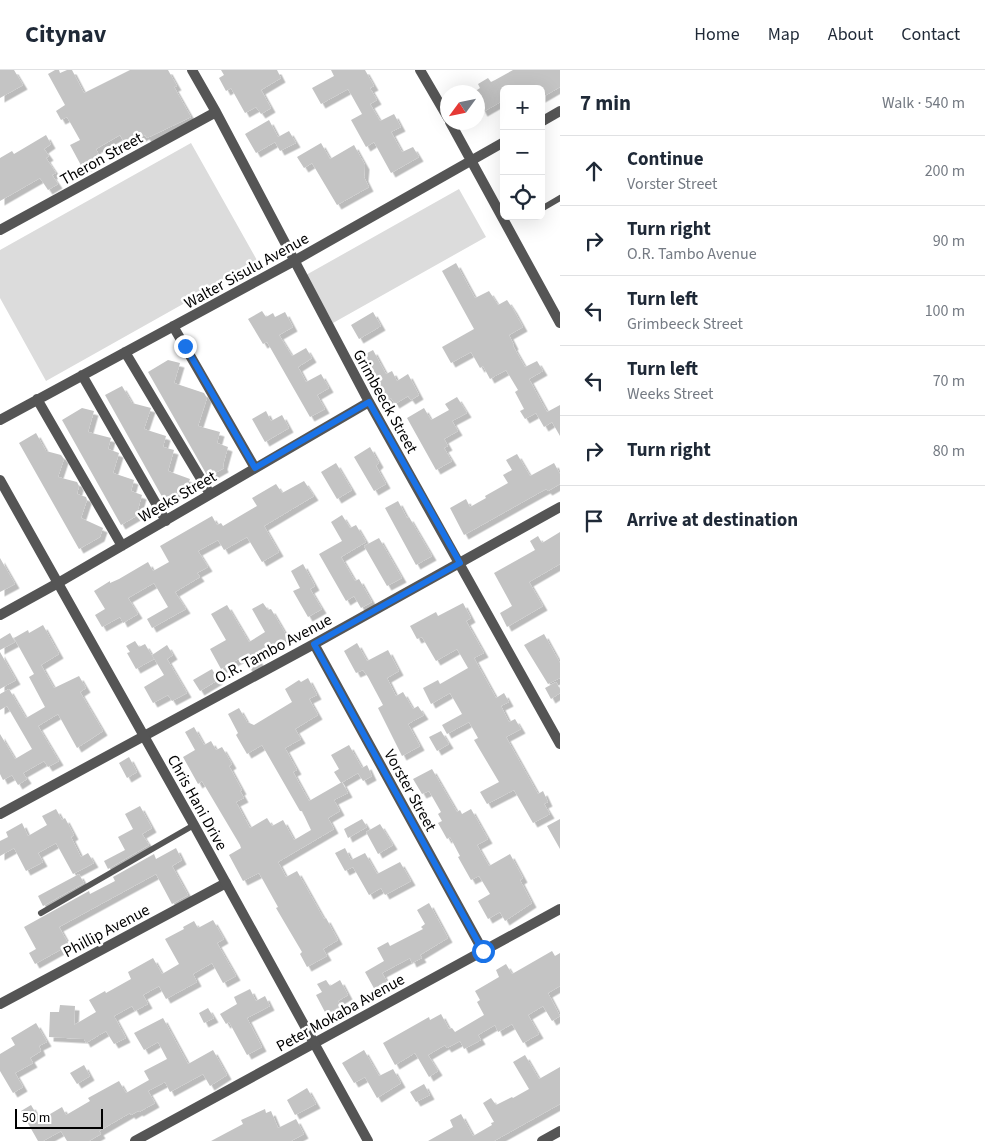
<!DOCTYPE html>
<meta charset="utf-8">
<style>
body{margin:0;font-family:"Source Sans 3",sans-serif;background:#f6f6f7;color:#1f2937}
.controls{position:absolute;right:15px;top:15px;display:grid;overflow:hidden;border-radius:8px;box-shadow:0 5px 20px #0002}
.controls button{width:45px;height:45px;display:grid;place-items:center;padding:0;border:0;border-bottom:1px solid #e0e1e3;background:#fff;color:#1f2937;font:25px sans-serif}
.compass{position:absolute;left:440px;top:15px;width:45px;height:45px;border-radius:50%;background:#fff;box-shadow:0 5px 20px #0002;rotate:237deg}
.scale{position:absolute;left:15px;bottom:12px;width:88px;box-sizing:border-box;padding-left:5px;border:2px solid #000;border-top:0;font-size:14px;line-height:18px;white-space:nowrap;color:#000;-webkit-text-stroke:4px #fff;paint-order:stroke}
.stop{position:absolute;width:15px;height:15px;margin:-11px;border:4px solid #1a73e8;border-radius:50%;background:#fff}
.stop.end{background:#1a73e8;border-color:#fff;box-shadow:0 1px 5px #0008}
.list{margin:0;padding:0;list-style:none}
h2{display:flex;justify-content:space-between;align-items:center;height:65px;margin:0;padding:0 20px;font-size:21px}
h2 small{font-size:16px;font-weight:400;color:#747a83}
.list li{display:grid;grid-template-columns:32px 1fr auto;gap:15px;align-items:center;box-sizing:border-box;height:70px;padding:0 20px;border-top:1px solid #e0e1e3}
.list b{display:block;font-size:19px;white-space:nowrap}
.list p{margin:0;font-size:16px;white-space:nowrap;color:#747a83}
.list em{font-size:16px;font-style:normal;color:#747a83}
.icon{flex:none;width:28px;height:28px;fill:none;stroke:currentColor;stroke-width:2;stroke-linecap:round;stroke-linejoin:round}
.map{position:relative;flex:none;width:560px;height:1071px;overflow:hidden}
header{display:flex;align-items:center;gap:30px;box-sizing:border-box;height:70px;padding:0 25px;background:#fff;border-bottom:1px solid #e0e1e3}
header strong{font-size:24px}
nav{display:flex;gap:28px;margin-inline-start:auto;font-size:18px}
main{display:flex}
aside{flex:1;background:#fff}
.map>svg:first-child{display:block}
.green{fill:#dcdcdc}
.building{fill:#c4c4c4;filter:url(#shadow)}
.lines{fill:none;stroke-linecap:round;stroke-linejoin:round}
.service{stroke:#555;stroke-width:6}
.minor{stroke:#555;stroke-width:10}
.tertiary{stroke:#555;stroke-width:10}
.route{stroke:#1a73e8;stroke-width:6}
.labels{text-anchor:middle;stroke-width:5;stroke-linejoin:round;paint-order:stroke}
.street-label{font-size:16px;fill:#000;stroke:#fff}
</style>
<header>
<strong>Citynav</strong>
<nav><a>Home</a><a>Map</a><a>About</a><a>Contact</a></nav>
</header>
<main>
<div class="map">
<svg width="560" height="1071" viewBox="0 0 560 1071">
<defs>
<filter id="shadow"><feDropShadow dx="4.5" dy="4.5" stdDeviation="0" flood-color="#0004"/></filter>
</defs>
<rect width="100%" height="100%" fill="#fff"/>
<!-- green -->
<path class="green" d="M191 73 258 192 46 311 0 228V180Z
M459 119 486 167 333 253 306 205Z"/>
<!-- building -->
<path class="building" d="M0 0H14L23 15 0 28Z
M55 0H59L60 3 67 0H72L84 23 130 0H168L177 16 174 17 191 47 147 68 145 65 126 75 120 65 96 79 101 89 83 99 70 75 80 70 67 47 61 50 56 41 65 35 48 4Z
M221 0H277L281 8 261 20 271 38 261 44 256 37 245 43 231 18 226 21 219 8 224 5Z
M331 0H365L374 16 370 18 377 30 370 34 380 51 394 44 401 57 391 62 402 82 413 77 419 87 391 103 374 72 366 77 351 50 362 44 348 19 321 34 312 18 334 6Z
M513 0H560V17L541 28V19H504V30L483 42 478 32V22H474L480 18 478 14 488 8 491 12 495 10Z
M269 50 278 67 289 61 296 73 280 81 275 72 256 83 245 64Z
M46 65 51 74 44 79 49 86 46 88 56 103 52 105 58 114 48 120 40 108 0 131V88L12 81 14 84Z
M321 73 330 89 354 75 365 95 364 107 369 117 337 135 312 93 304 98 297 87Z
M456 193 475 228 489 221 498 235 507 230 513 239 523 257 509 265 514 275 513 276 525 297 537 291 543 301 529 309 547 342 560 335V366L552 352 544 357 536 343 525 349 520 341 524 339 515 322 518 320 506 300 490 309 483 296 480 298 471 282 451 293 442 277 474 259 442 201Z
M262 241 266 247 273 243 275 247 285 242 293 257 279 265 292 286 306 278 312 288 298 297 306 312 321 304 329 318 317 325 325 339 310 347 267 272 263 274 248 249Z
M373 242 381 256 359 269 351 255Z
M373 280 386 304 392 301 397 311 408 304 419 325 411 330 408 326 395 334 391 328 386 331 372 306 367 308 356 289Z
M168 290 180 293 174 313 204 323 207 328 198 356 220 362 217 373 228 377 223 395 224 398 208 407 148 302Z
M122 316 132 333 151 338 144 359 166 366 163 377 174 380 168 401 190 409 186 420 165 432 105 325Z
M457 327 467 343 452 351 458 361 444 369 448 376 444 378 452 391 436 400 407 348 424 338 431 350 449 340 445 334Z
M82 338 94 341 88 362 111 368 108 379 119 383 113 403 134 410 131 421 142 425 137 443 138 445 121 455 62 350Z
M266 341 271 351 282 345 289 358 265 372 252 349Z
M36 363 46 381 61 385 64 389 58 407 77 412 79 416 77 424 86 427 87 430 81 448 103 458 100 467 79 479 19 373Z
M370 377 379 393 376 396 386 414 374 421 354 387Z
M517 384 530 406 554 393 560 404V414L548 421 546 419 464 465 450 438 466 429 470 437 486 428 485 426 508 413 503 405 512 400 506 390Z
M336 393 352 420 337 429 321 402Z
M304 411 314 426 264 456 279 482 262 492 247 467 224 480 218 470 198 481 208 497 197 503 200 507 175 522 186 539 152 558 147 549 168 537 154 513 128 528 138 544 123 553 120 547 102 557 95 545 105 539 94 521 110 511V513L119 509 148 492 153 501 169 492 160 476 212 446 217 455 221 453 223 456 257 436 252 428 276 414 282 423Z
M398 431 407 448 409 447 432 486 416 495 385 438Z
M342 445 350 458 356 455 366 472 341 487 355 511 359 509 372 532 361 538 354 526 346 531 319 484 342 471 331 452Z
M560 462V494L529 512 543 536 507 557 500 543 512 536 494 503 535 480 530 471 538 466 542 473Z
M379 468 402 508 387 516 364 476Z
M0 488 15 514 0 522Z
M303 494 315 516 310 519 322 539 308 547 293 521 300 518 291 501Z
M263 533 268 540 271 539 288 568 256 586 260 593 249 599 242 587 221 599 210 579 226 570 211 544 227 535 249 572 265 562 252 539Z
M463 533 471 548 466 551 484 583 474 588 496 628 504 623 509 632 501 636 509 652 515 649 521 659 506 667 538 724 543 721 548 732 544 734 550 744 533 753 514 720 487 734 480 722 499 712 474 670 478 668 469 652 447 664 442 655 462 644 450 623 431 634 423 618 438 610 440 614 468 598 457 579 436 591 422 567 417 569 410 556 436 542 438 546Z
M43 555 59 584 41 595 54 618 79 606 86 618 80 622 103 661 77 678 58 644 38 656 59 691 48 697 44 691 23 703 27 709 18 715 12 705 3 710 0 704V664L15 689 32 679 7 636 0 640V624L9 619 26 648 45 637 29 607 34 604 14 568 28 560 29 563Z
M10 563 15 572 0 580V569Z
M544 564 560 593V608L548 614 524 575Z
M135 571 139 577 145 574 154 589 136 599 127 583 130 582 126 576Z
M357 573 367 591 388 580 399 601 387 608 396 626 403 622 413 639 418 636 424 645 408 654 420 676 402 686 378 638 383 635 368 607 363 600 356 603 344 581Z
M167 575 173 585 167 589 187 623 172 631 168 625 153 633 144 617 164 605 152 585Z
M0 582 16 610 0 619Z
M212 599 218 610 200 621 193 610Z
M308 608 317 625 309 629 318 645 295 659 301 669 285 678 297 700 293 702 309 731 342 712 348 723 334 730 340 741 328 748 334 759 278 792 286 807 297 801 324 849 326 848 338 870 323 879 327 886 307 897 300 884 302 882 276 838 278 837 259 803 243 811 229 785 241 778 240 775 202 711 198 714 183 687 195 680 185 662 194 657 204 675 211 671 216 680 222 677 232 694 229 696 242 720 240 721 244 728 236 732 250 758 267 748 272 756 283 750 294 770 311 760 302 741H300L262 675 247 684 236 665 238 663 228 644 239 638 247 652 254 655 292 632 285 619 299 610 301 612Z
M556 612 560 619V623L551 629 545 618Z
M441 661 449 674 437 681 429 667Z
M349 675 362 698 367 695 372 706 363 711 358 703 341 713 334 702 339 699 331 685Z
M129 687 137 702 127 708 119 693Z
M432 699 457 742 460 740 462 744 471 739 488 769 477 775 489 796 510 784 523 808 520 810 532 833 505 851 500 842 488 849 478 831 490 824 479 806 471 810 458 787 460 786 450 767 447 769 438 753 442 751 438 744 441 742 429 721 422 724 413 709Z
M140 736 152 758 142 764 149 775 108 799 104 791 125 780 118 767 133 759 125 744Z
M56 739 62 750 65 748 74 765 71 767 81 787 88 783 94 793 73 804 56 773 38 783 43 792 26 801 14 778 0 786V771L8 767 6 762 22 753 28 766 47 755 42 746Z
M362 749 367 757 348 768 344 759Z
M560 749V779L547 756Z
M380 754 393 775 378 784 366 762Z
M176 778 182 790 172 796 188 825 172 834 156 804 59 857 69 875 35 894 29 883 36 879 24 857 89 821 90 824 115 811 113 807 154 784 156 789Z
M345 778 351 790 365 783 377 804 400 792 411 811 385 825 381 818 369 825 353 797 345 801 335 783Z
M79 804 84 813 43 836 38 826Z
M429 833 448 868 420 885 422 888 412 893 410 888 382 903 389 915 376 922 365 902 384 891 377 878 388 872 390 876 423 859 421 857 425 854 417 840Z
M213 850 224 869 217 873 236 906 223 913 212 893 193 904 197 912 166 929 159 916 143 925 148 934 135 941 132 936 114 946 126 968 114 974 106 961 86 973 84 969 49 967 50 942H59L60 935 75 936 74 955 96 942 89 930 105 921 106 923 131 909 128 902 153 888 162 904 179 894 165 869 184 859 183 857 194 851 198 858Z
M552 881 555 886 560 883V916L548 923 560 946 552 951 543 936 528 945 539 964 523 973 512 954 498 962 495 955 478 965 481 970 464 979 460 971 447 978 445 975 428 985 438 1001 429 1007 415 983 395 995 383 973 429 947 430 950 441 944 449 959 452 958 455 962 484 945 477 932 480 930 475 921 499 907 496 900 506 894 512 904Z
M326 910 330 916 340 910 348 925 338 931 341 936 326 944 316 925 322 922 317 914Z
M250 919 256 931 265 926 270 936 247 948 262 977 247 985 229 952 226 954 220 944 237 934 234 927Z
M208 938 214 948 204 953 199 943Z
M163 948 188 994 213 980 227 1005 210 1016 203 1004 170 1022 165 1012 148 1021 155 1033 139 1042 138 1041 131 1045 130 1043 99 1061 101 1064 89 1071H67L61 1061 43 1071H38L21 1041 31 1035 40 1050 62 1037 66 1045 90 1031 88 1028 119 1011 126 1023 149 1010 144 1001 167 989 158 972 144 980 134 963Z
M36 953 47 972 39 976 41 981 30 988 33 993 15 1003 23 1017 13 1023 0 1001V984L15 975 11 968Z
M364 980 379 1006 393 999 401 1013 377 1028 365 1007 354 1013 342 993Z
M525 985 539 1009 560 997V1034L494 1071H428L453 1057 450 1050 461 1044 473 1066 492 1055 491 1053 494 1052 483 1033 491 1028 496 1035 512 1027 513 1028 529 1019 513 992Z
M84 995 90 1006 77 1014 70 1003Z
M424 1014 430 1025 416 1032 410 1022Z
M307 1018 316 1034 295 1045 287 1030Z
M265 1039 266 1043 271 1041 278 1058 296 1049 304 1064 291 1071H211L243 1054 241 1050Z"/>
<g class="lines">
<!-- service -->
<path class="service" d="M543 138 560 128
M41 843 194 755"/>
<!-- minor -->
<path class="minor" d="M192 0 216 42 369 332 560 674
M420 0 448 48
M450 52 560 253
M541 52 560 41
M0 160 216 42
M173 256 255 398
M125 282 210 424
M82 305 166 451
M37 329 122 476
M0 350 294 191 504 72
M0 545 58 513 369 332
M314 574 483 881
M0 744 314 574 560 437
M0 934 226 813
M135 1071 560 839
M542 1071 560 1061"/>
<!-- tertiary -->
<path class="tertiary" d="M0 410 194 755 368 1071"/>
</g>
<g class="lines">
<!-- route -->
<path class="route" d="M185 276 255 398 369 332 460 493 314 574 483 881"/>
</g>
<g class="labels">
<!-- street labels -->
<g class="street-label">
<text transform="translate(101 88) rotate(-29)" y="6">Theron Street</text>
<text transform="translate(246 200) rotate(-29)" y="6">Walter Sisulu Avenue</text>
<text transform="translate(386 331) rotate(61)" y="6">Grimbeeck Street</text>
<text transform="translate(177 426) rotate(-30)" y="6">Weeks Street</text>
<text transform="translate(273 578) rotate(-28)" y="6">O.R. Tambo Avenue</text>
<text transform="translate(411 720) rotate(61)" y="6">Vorster Street</text>
<text transform="translate(198 732) rotate(61)" y="6">Chris Hani Drive</text>
<text transform="translate(106 860) rotate(-28)" y="6">Phillip Avenue</text>
<text transform="translate(340 942) rotate(-29)" y="6">Peter Mokaba Avenue</text>
</g>
</g>
</svg>
<div class="controls">
<button>+</button>
<button>−</button>
<button><svg class="icon" aria-label="locate" viewBox="0 0 24 24"><circle cx="12" cy="12" r="6"/><path d="M12 2v4M12 18v4M2 12h4M18 12h4"/></svg></button>
</div>
<svg class="compass" viewBox="-18 -18 36 36"><path d="M0-13l5 13h-10z" fill="#e53935"/><path d="M0 13l5-13h-10z" fill="#747a83"/></svg>
<div class="scale">50 m</div>
<div class="stop" style="left:483px;top:881px"></div>
<div class="stop end" style="left:185px;top:276px"></div>
</div>
<aside>
<h2>7 min<small>Walk · 540 m</small></h2>
<ul class="list">
<li><svg class="icon" aria-label="ahead" viewBox="0 0 24 24"><path d="M12 20V5M6 11l6-6 6 6"/></svg><div><b>Continue</b><p>Vorster Street</p></div><em>200 m</em></li>
<li><svg class="icon" aria-label="right" viewBox="0 0 24 24"><path d="M7 20v-9h11M14 6l5 5-5 5"/></svg><div><b>Turn right</b><p>O.R. Tambo Avenue</p></div><em>90 m</em></li>
<li><svg class="icon" aria-label="left" viewBox="0 0 24 24"><path d="M17 20v-9H6M10 6l-5 5 5 5"/></svg><div><b>Turn left</b><p>Grimbeeck Street</p></div><em>100 m</em></li>
<li><svg class="icon" aria-label="left" viewBox="0 0 24 24"><path d="M17 20v-9H6M10 6l-5 5 5 5"/></svg><div><b>Turn left</b><p>Weeks Street</p></div><em>70 m</em></li>
<li><svg class="icon" aria-label="right" viewBox="0 0 24 24"><path d="M7 20v-9h11M14 6l5 5-5 5"/></svg><div><b>Turn right</b></div><em>80 m</em></li>
<li><svg class="icon" aria-label="arrive" viewBox="0 0 24 24"><path d="M6 21V4h12l-3 4 3 4H6"/></svg><div><b>Arrive at destination</b></div></li>
</ul>
</aside>
</main>
